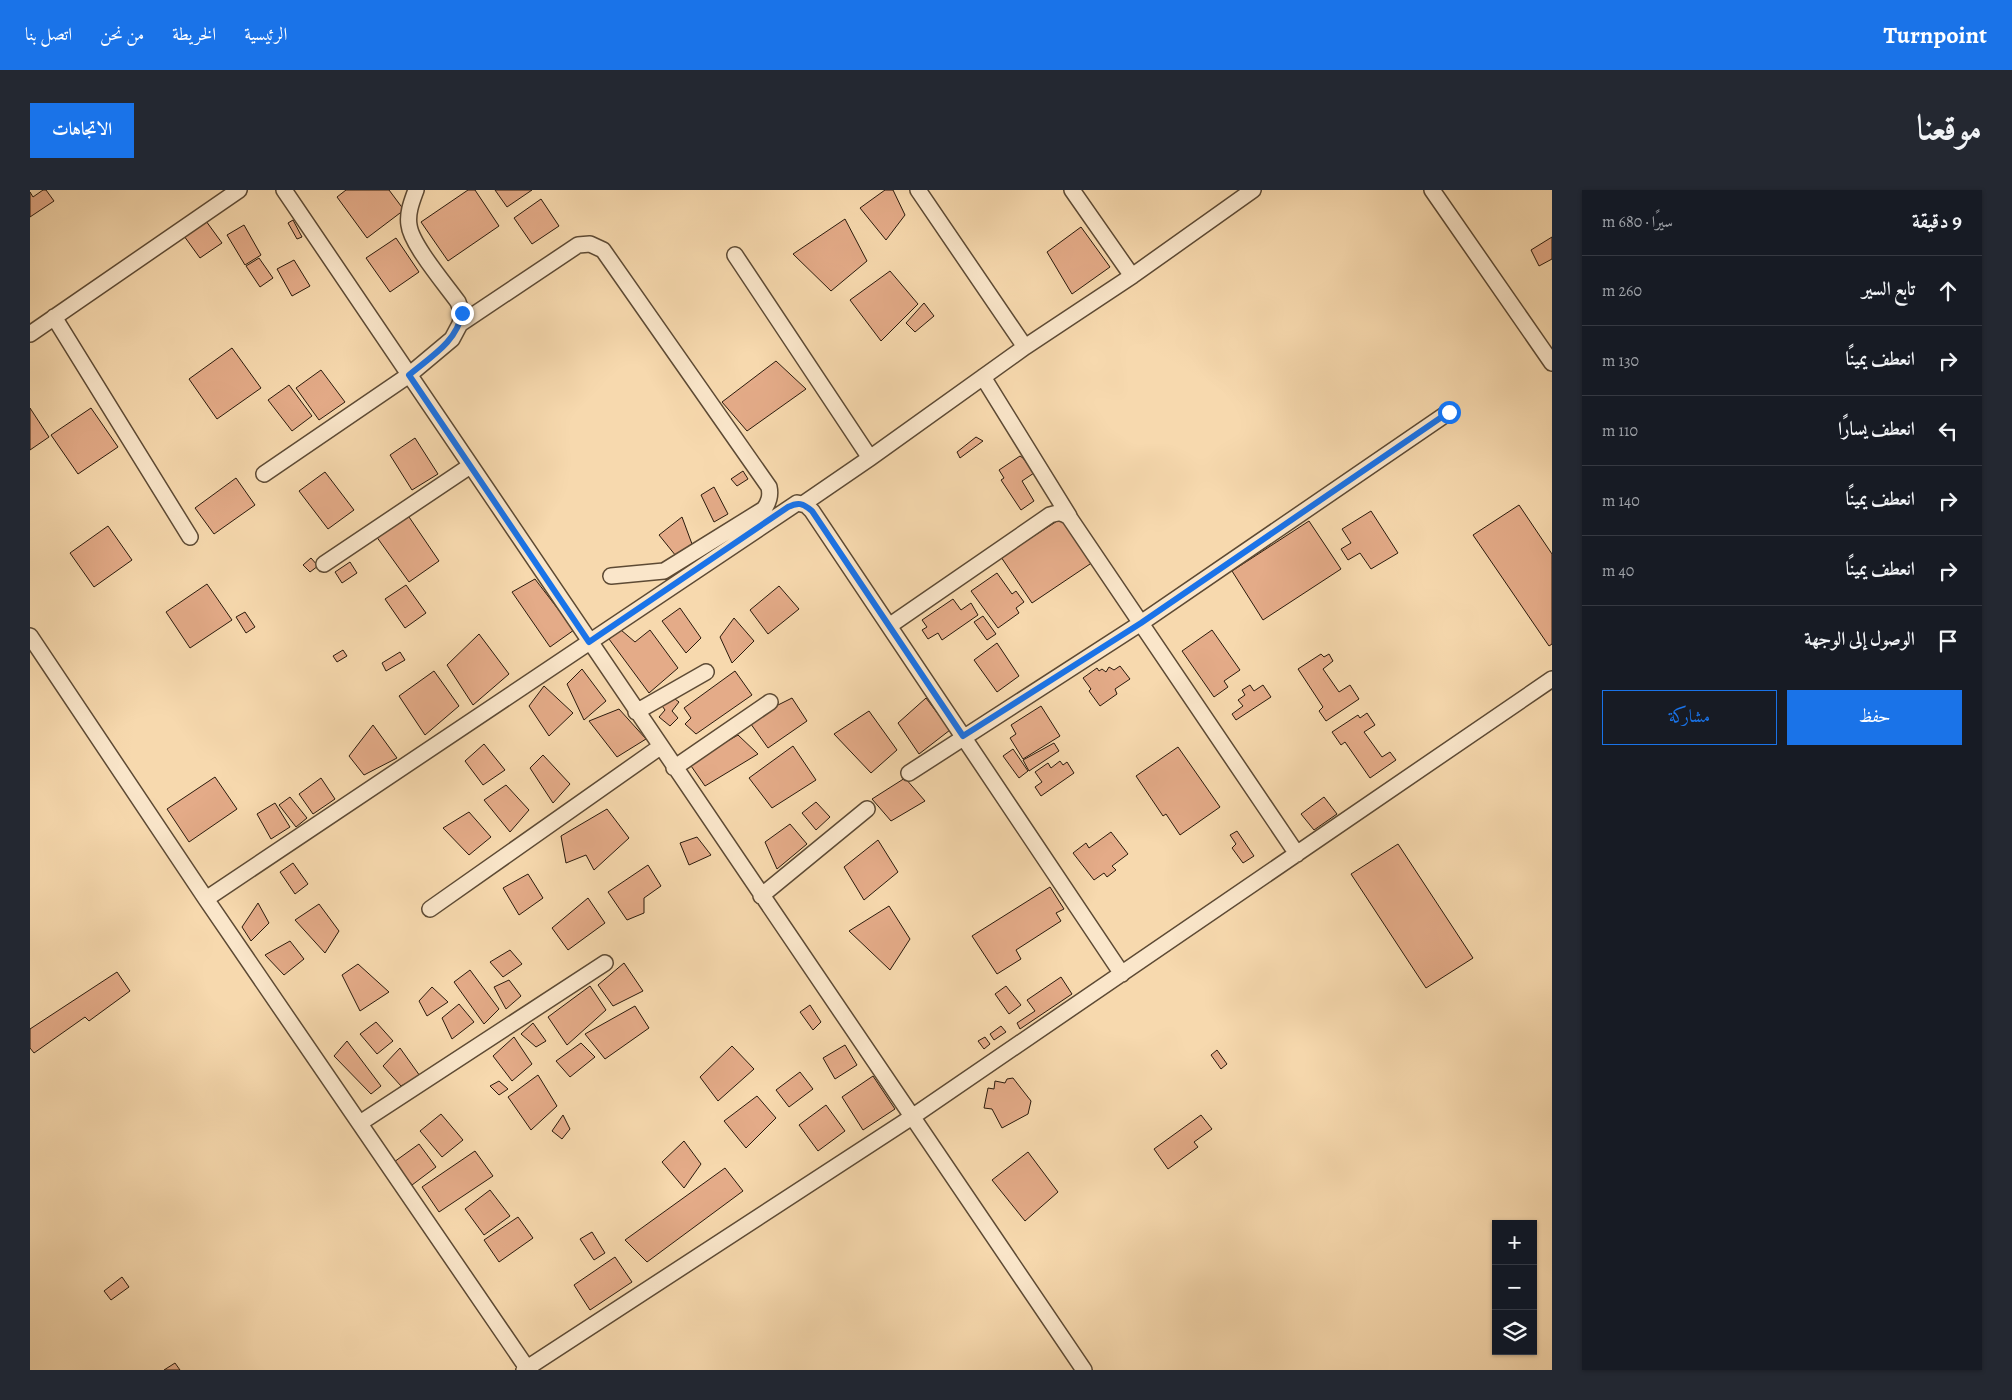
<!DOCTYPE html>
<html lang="ar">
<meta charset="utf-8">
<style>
body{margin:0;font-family:Alegreya,Amiri,serif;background:#242831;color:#f1f3f6;direction:rtl}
.controls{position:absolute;right:15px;bottom:15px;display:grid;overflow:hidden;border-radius:0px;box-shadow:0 1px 4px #0004}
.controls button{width:45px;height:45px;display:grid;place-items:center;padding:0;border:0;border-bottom:1px solid #363941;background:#171b24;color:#f1f3f6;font:25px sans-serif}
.stop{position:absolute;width:15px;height:15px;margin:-11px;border:4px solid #1a73e8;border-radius:50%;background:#fff}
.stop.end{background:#1a73e8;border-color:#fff;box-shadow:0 1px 5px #0008}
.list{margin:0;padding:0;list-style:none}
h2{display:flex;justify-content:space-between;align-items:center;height:65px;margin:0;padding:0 20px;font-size:21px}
h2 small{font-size:16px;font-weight:400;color:#9ea1a6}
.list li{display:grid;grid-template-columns:32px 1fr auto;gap:15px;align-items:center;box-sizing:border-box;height:70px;padding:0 20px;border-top:1px solid #363941}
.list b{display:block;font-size:19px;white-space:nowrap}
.list em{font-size:16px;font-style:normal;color:#9ea1a6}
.actions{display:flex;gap:10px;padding:15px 20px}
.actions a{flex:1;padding:11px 0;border:1px solid #1a73e8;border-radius:0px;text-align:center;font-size:18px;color:#1a73e8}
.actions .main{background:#1a73e8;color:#fff}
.icon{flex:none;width:28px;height:28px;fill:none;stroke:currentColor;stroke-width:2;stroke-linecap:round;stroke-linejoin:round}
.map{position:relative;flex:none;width:1522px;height:1180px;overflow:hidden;direction:ltr;border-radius:0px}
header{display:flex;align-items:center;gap:30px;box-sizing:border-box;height:70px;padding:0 25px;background:#1a73e8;color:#fff}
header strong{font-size:24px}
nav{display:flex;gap:28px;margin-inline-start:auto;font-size:18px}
.intro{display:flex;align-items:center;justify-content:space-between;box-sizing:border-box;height:120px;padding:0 30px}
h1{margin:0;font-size:35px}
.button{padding:12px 22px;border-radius:0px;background:#1a73e8;color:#fff;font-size:18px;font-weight:700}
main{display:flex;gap:30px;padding:0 30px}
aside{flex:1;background:#171b24;border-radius:0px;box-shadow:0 1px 4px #0004}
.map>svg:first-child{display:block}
.building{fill:#e4ab88;stroke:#2a1a0c}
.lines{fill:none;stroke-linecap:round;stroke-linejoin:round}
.minor-casing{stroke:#5d4a34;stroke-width:18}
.minor{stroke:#fae6ca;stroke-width:15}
.route{stroke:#1a73e8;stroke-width:6}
</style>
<header>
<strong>Turnpoint</strong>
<nav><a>الرئيسية</a><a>الخريطة</a><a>من نحن</a><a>اتصل بنا</a></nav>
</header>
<div class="intro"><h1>موقعنا</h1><a class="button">الاتجاهات</a></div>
<main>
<aside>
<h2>9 دقيقة<small>سيرًا · 680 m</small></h2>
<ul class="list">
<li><svg class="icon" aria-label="ahead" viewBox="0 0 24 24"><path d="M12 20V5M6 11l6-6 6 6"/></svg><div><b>تابع السير</b></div><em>260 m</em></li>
<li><svg class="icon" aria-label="right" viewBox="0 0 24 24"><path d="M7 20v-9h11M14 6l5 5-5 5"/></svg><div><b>انعطف يمينًا</b></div><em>130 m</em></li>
<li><svg class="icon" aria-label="left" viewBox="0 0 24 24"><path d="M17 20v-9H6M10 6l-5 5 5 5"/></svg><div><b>انعطف يسارًا</b></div><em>110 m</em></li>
<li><svg class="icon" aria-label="right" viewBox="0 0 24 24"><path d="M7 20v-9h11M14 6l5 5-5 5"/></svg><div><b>انعطف يمينًا</b></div><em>140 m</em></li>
<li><svg class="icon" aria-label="right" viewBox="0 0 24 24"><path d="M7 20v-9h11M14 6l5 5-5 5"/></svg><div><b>انعطف يمينًا</b></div><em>40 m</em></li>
<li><svg class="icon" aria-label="arrive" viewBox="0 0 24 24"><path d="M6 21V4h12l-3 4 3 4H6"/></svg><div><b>الوصول إلى الوجهة</b></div></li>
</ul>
<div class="actions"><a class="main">حفظ</a><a>مشاركة</a></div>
</aside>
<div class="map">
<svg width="1522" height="1180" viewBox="0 0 1522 1180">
<rect width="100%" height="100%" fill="#f7d9ae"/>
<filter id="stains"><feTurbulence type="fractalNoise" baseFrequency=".004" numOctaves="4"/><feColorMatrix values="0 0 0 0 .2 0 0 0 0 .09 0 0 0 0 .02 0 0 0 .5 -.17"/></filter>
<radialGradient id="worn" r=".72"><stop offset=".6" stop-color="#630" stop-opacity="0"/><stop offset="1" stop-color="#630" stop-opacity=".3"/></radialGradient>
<!-- building -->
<path class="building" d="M13 0H16L24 11 0 27V2L3 7Z
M316 0H359L374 20 337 48 307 7Z
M438 0H445L469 36 418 71 391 32Z
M465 0H502L477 17Z
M855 0H863L875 25 856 50 830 18Z
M511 9 529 36 502 54 484 28Z
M815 29 837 71 801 101 763 64Z
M263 30 272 47 267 49 258 33Z
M176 31 192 53 170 68 154 46Z
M214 35 231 65 215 75 197 45Z
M1051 37 1080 77 1042 104 1017 62Z
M1522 47V69L1509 76 1501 60Z
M366 48 389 82 360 102 336 68Z
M229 68 243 88 230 97 216 76Z
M264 70 280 96 262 106 247 79Z
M860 81 888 114 851 151 820 110Z
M894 113 904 126 885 142 876 133Z
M202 158 231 198 187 229 159 189Z
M746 171 776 199 717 241 692 212Z
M291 180 315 212 289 230 266 198Z
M259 195 282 226 262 241 238 210Z
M0 218 19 247 0 260Z
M61 218 88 257 48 284 21 245Z
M946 247 953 251 930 268 927 262Z
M385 248 408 284 382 300 360 265Z
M990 266 993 268 1004 283 992 291 1004 311 991 320 971 290 974 288 969 280Z
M713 281 718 289 707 296 701 289Z
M295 282 324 320 298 339 269 301Z
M206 288 225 315 184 344 165 318Z
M684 297 698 324 684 332 671 305Z
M1489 315 1522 364V454L1519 456 1443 345Z
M1341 321 1368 363 1341 379 1330 363 1318 370 1311 359 1321 353 1312 339Z
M377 324 409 371 379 392 346 346Z
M1035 326 1066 370 1002 413 971 367Z
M652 327 662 354 646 366 629 345Z
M1279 331 1311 379 1233 430 1202 381Z
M78 336 102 370 64 397 40 363Z
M281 368 288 376 280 382 273 375Z
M320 372 327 383 312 393 305 382Z
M967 383 982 404 986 401 994 412 986 418 989 423 968 438 941 401Z
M505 389 544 440 520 457 482 402Z
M177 394 202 430 160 458 136 422Z
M376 395 396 423 375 438 355 409Z
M749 396 769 419 738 444 720 420Z
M923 409 931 420 941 413 948 425 912 450 908 443 898 449 892 440 897 437 892 430Z
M650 418 671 448 656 463 632 431Z
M215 422 225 437 216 443 206 427Z
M953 426 966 444 957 450 944 432Z
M704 428 724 451 702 473 690 447Z
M591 440 605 452 620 440 648 478 619 503 579 449Z
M1182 440 1210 480 1194 491 1198 497 1184 507 1152 461Z
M449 444 479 484 443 515 417 475Z
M967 453 989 486 967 502 944 470Z
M313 460 317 466 307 472 303 466Z
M370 462 375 470 356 481 352 473Z
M1291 464 1294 467 1299 464 1303 471 1293 479 1309 502 1320 495 1329 509 1296 531 1289 521 1293 517 1268 479Z
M1090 476 1100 489 1085 499 1087 504 1070 516 1059 501 1061 499 1053 488 1067 478 1069 481 1072 479 1076 482 1079 477 1084 480Z
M552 479 576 511 554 530 537 494Z
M404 481 429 516 395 545 369 506Z
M705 481 722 505 666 544 655 534 661 528 654 518Z
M1220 495 1224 501 1233 495 1241 507 1206 530 1202 524 1213 516 1208 510 1215 505 1212 500Z
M514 496 543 523 519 546 499 516Z
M641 506 649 512 642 521 648 528 640 536 629 527 635 520 630 513Z
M762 508 777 531 738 558 718 530Z
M896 508 920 540 889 564 868 533Z
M1011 516 1030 546 993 569 980 548 986 544 981 535Z
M589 519 616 549 587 567 559 531Z
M839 521 867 560 841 583 804 544Z
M1337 523 1345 535 1334 542 1352 567 1360 562 1366 570 1340 588 1315 552 1311 555 1302 542 1328 525 1330 528Z
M343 535 367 568 334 585 319 566Z
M708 545 728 564 675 596 659 573Z
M1024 553 1029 561 999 581 993 570Z
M454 554 475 580 453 595 435 571Z
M763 556 786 590 742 618 719 588Z
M1148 557 1190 617 1150 645 1136 624 1133 626 1106 586Z
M983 559 998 581 989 588 973 566Z
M513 565 540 594 523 613 500 578Z
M1030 571 1033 575 1037 572 1044 583 1011 606 1005 597 1012 592 1005 582 1018 573 1021 578Z
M185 587 207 619 159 652 137 619Z
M291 588 305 609 283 624 269 604Z
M875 588 895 611 861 631 842 609Z
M476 595 499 620 480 642 454 610Z
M260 607 277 628 266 637 249 615Z
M1294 607 1307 624 1284 640 1271 624Z
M786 612 800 627 786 640 772 623Z
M245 613 260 637 241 649 227 624Z
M577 619 599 648 564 680 556 665 536 673 531 646Z
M439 622 461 647 439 665 413 638Z
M760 634 777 654 747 679 735 652Z
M1207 641 1224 666 1213 673 1202 658 1206 654 1200 645Z
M1081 642 1098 664 1082 676 1086 680 1077 687 1074 683 1064 690 1043 663 1056 653 1059 658Z
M667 647 681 665 659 675 650 653Z
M848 650 868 682 834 710 814 677Z
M1368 654 1443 768 1396 798 1321 684Z
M263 673 278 694 265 704 250 682Z
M618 675 631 696 614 708V723L597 730 578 702Z
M498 684 513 708 489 725 473 698Z
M1020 697 1034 719 1026 723 1031 731 986 760 991 769 967 784 942 746Z
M558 708 575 733 538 760 522 738Z
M228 713 239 733 221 751 212 737Z
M289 714 309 741 295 763 265 730Z
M859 716 880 749 860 780 819 741Z
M260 751 274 769 254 785 235 765Z
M480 760 492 774 473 787 460 772Z
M594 773 613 801 583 816 568 795Z
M328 774 359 802 330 821 312 785Z
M440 780 469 819 454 834 424 792Z
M87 782 100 801 59 831 55 827 4 863 0 858V839Z
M1031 787 1042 804 990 839 987 833 1005 821 997 810Z
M479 790 491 806 476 819 464 797Z
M560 796 576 820 537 855 518 827Z
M976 796 991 815 979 824 965 804Z
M402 797 418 812 397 826 389 811Z
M429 814 444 832 422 849 412 828Z
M780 815 791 832 783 840 770 822Z
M605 816 619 838 575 869 555 844Z
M346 832 363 851 347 864 330 844Z
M503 833 516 851 506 857 491 844Z
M971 836 976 842 964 850 960 844Z
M484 847 502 874 482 891 463 866Z
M955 847 960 854 954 859 948 851Z
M317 851 351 896 341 904 304 866Z
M551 853 565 867 540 887 526 871Z
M815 855 827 875 805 889 793 868Z
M702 856 724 879 688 911 670 887Z
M370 858 390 886 371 896 353 876Z
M1187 860 1197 874 1191 879 1181 865Z
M770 882 783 899 759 917 746 900Z
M508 885 527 916 501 940 478 907Z
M843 886 865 919 833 940 812 907Z
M983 888 1001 911 998 924 972 938 962 919 954 918 958 898 964 899 965 891 975 893 977 889Z
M469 891 478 899 469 905 460 896Z
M727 906 746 928 716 958 694 931Z
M796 915 815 941 788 961 769 935Z
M411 924 433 950 412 967 390 941Z
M533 925 540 939 532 949 522 941Z
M1171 925 1182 939 1164 952 1168 957 1138 979 1124 959Z
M654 951 671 974 654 998 632 972Z
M389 954 406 977 382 995 364 972Z
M445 961 463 986 409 1022 392 997Z
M998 962 1028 1002 995 1031 962 990Z
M695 978 713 1001 617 1072 595 1050Z
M460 1000 480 1026 454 1045 435 1019Z
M488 1027 503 1048 469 1072 454 1050Z
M562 1042 575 1063 564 1070 550 1049Z
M585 1067 602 1092 560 1120 544 1095Z
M92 1087 99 1097 81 1110 74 1101Z
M145 1173 150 1180H134Z"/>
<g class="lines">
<!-- minor casing -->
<g class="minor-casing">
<path id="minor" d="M254 0 1054 1180
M888 0 995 157
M1042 0 1102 86
M1402 0 1522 173
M705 65 840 268
M24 127 160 347
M430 134 548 55 560 54 573 60 739 297C741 306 739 312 734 319L634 381 581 386
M0 144 209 0
M953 187 1039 326
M234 284 379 185 422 149 430 134 432 123 428 112C415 94 381 54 379 35 377 23 382 11 386 0
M773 314 840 268 995 157 1102 86 1223 0
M294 374 440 276
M859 436 1020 325C1028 322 1032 322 1039 327L1267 664
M0 446 176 709 497 1178
M606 522 676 482
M644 578 740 512
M879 583 1111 433 1419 222
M731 706 837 619
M176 709 767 313 776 315 782 321 1092 784
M400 719 630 557
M330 933 575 773
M494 1180 882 927 1522 489"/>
</g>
<!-- minor -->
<use href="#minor" class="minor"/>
</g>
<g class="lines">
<!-- route -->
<path class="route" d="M432 123C427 152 400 167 379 185L559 452 758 317C768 312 773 313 782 321L933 546 1111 433 1419 222"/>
</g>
<rect width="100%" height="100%" filter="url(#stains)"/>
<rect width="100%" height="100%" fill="url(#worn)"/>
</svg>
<div class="controls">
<button>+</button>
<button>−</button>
<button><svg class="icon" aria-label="layers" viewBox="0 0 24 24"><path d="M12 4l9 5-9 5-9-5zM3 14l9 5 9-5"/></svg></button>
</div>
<div class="stop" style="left:1419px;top:222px"></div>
<div class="stop end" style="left:432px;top:123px"></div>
</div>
</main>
